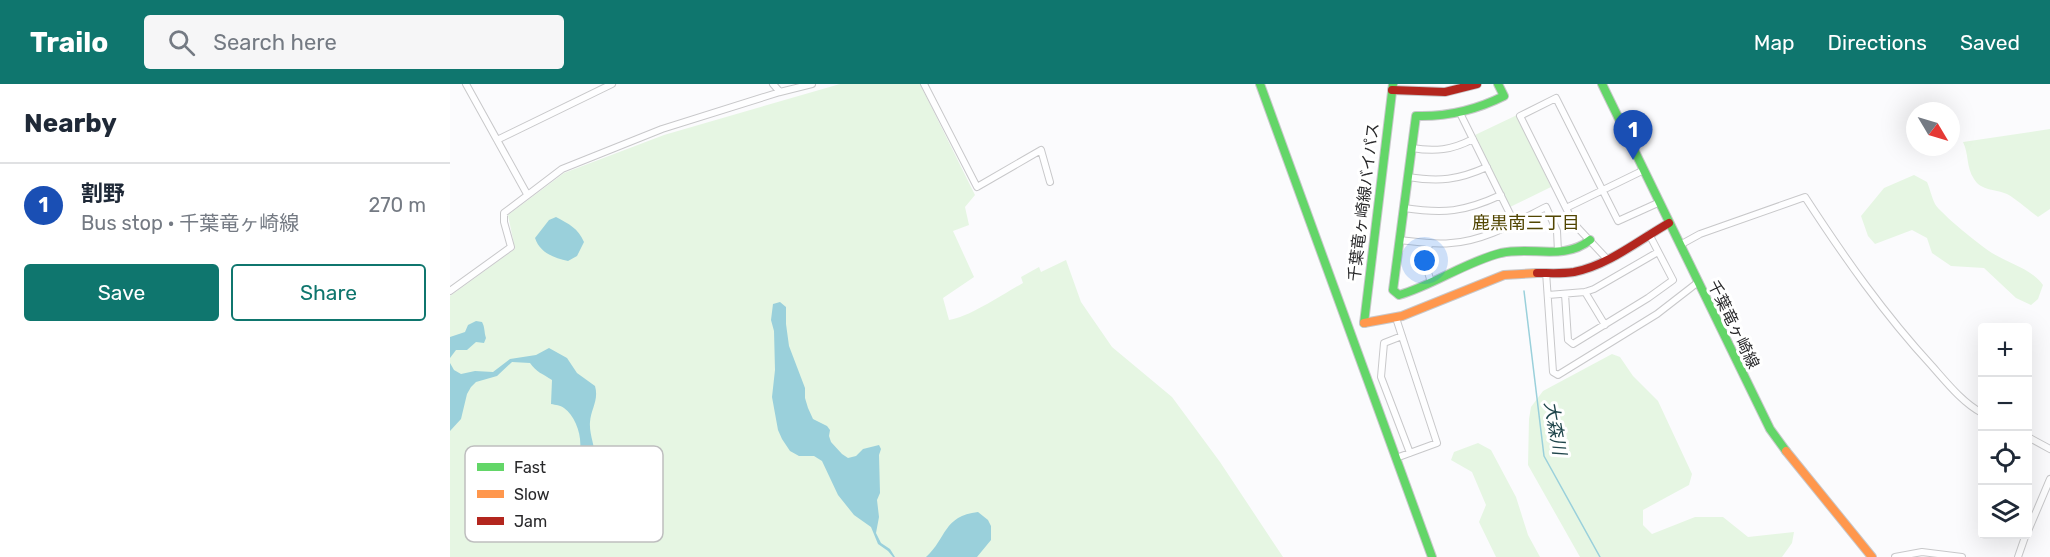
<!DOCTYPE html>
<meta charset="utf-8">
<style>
body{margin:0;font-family:Rubik,"Noto Sans JP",sans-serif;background:#f6f6f7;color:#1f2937}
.controls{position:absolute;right:18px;bottom:18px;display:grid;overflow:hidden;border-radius:6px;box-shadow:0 6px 24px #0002}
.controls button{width:54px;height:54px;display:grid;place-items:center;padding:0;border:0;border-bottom:2px solid #e0e1e3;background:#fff;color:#1f2937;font:30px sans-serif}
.compass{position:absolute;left:1456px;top:18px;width:54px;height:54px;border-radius:50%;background:#fff;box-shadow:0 6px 24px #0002;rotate:128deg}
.you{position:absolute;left:975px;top:177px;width:21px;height:21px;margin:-15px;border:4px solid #fff;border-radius:50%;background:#1a73e8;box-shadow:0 0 0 9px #1a73e833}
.badge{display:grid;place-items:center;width:39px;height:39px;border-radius:50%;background:#0f766e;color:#fff;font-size:20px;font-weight:700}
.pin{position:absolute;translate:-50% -50px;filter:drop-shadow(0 2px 3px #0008)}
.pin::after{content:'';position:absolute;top:32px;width:21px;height:18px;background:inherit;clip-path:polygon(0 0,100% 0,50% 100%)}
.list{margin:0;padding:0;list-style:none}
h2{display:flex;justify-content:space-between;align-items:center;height:78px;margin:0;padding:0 24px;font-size:26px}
h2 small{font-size:20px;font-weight:400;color:#747a83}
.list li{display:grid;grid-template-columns:39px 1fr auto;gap:18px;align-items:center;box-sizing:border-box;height:84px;padding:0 24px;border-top:2px solid #e0e1e3}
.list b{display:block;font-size:22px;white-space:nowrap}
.list p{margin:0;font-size:20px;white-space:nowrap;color:#747a83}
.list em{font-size:20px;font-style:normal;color:#747a83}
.actions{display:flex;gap:12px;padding:18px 24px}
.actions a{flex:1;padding:14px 0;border:2px solid #0f766e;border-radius:6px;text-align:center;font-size:21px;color:#0f766e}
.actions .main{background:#0f766e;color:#fff}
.icon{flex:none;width:33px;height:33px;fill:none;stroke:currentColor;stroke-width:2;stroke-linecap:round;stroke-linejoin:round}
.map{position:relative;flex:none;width:1600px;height:473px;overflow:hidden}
header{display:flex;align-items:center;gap:36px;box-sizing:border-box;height:84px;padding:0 30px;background:#0f766e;color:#fff}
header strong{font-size:28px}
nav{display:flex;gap:33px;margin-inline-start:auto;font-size:21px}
.search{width:420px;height:54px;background:#f6f6f7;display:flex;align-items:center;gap:15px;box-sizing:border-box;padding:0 21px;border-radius:6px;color:#747a83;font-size:22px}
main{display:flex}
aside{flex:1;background:#fff}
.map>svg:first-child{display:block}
.green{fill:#e6f6e3}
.water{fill:#9ad0db}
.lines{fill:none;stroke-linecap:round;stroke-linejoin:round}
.stream{stroke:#9ad0db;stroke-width:1.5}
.street-casing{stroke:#c8c8ca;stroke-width:8}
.fast-casing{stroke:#c8c8ca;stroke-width:10}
.slow-casing{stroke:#c8c8ca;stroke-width:10}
.jam-casing{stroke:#c8c8ca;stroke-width:10}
.street{stroke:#fefeff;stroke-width:6}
.fast{stroke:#63d668;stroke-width:8}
.slow{stroke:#ff974d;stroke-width:8}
.jam{stroke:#b3261e;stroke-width:8}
.labels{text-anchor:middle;stroke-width:6;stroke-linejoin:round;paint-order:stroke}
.street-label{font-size:16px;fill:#28282a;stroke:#fff}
.neighbourhood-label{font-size:18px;fill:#524602;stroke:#fff}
.water-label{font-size:18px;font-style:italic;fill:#1e444a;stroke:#fff}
.key{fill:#fff;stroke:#bebebf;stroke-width:1.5}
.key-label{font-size:16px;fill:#28282a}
</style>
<header>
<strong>Trailo</strong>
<div class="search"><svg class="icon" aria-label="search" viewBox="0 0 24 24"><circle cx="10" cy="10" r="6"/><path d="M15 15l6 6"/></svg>Search here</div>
<nav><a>Map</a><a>Directions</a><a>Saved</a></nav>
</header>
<main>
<aside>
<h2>Nearby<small></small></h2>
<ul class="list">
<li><span class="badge" style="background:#1a4fb4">1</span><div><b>割野</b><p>Bus stop · 千葉竜ヶ崎線</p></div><em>270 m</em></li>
</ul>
<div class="actions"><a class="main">Save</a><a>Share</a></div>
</aside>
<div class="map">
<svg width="1600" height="473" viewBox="0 0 1600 473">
<rect width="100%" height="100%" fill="#fbfbfd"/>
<!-- green -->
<path class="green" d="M390 0H470L525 111 515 123 519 141 503 147 524 193 493 214 499 236C518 234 555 209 573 199L571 193 589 183 591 188 616 176 631 218 662 263 722 313 770 378 833 473H0V212L65 165 58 131 114 89 214 51Z
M1067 31 1101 103 1060 123 1025 51Z
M1600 45V125L1588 133C1578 126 1568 116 1557 110 1546 105 1531 107 1524 95 1516 83 1519 70 1513 58Z
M1464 91 1477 98C1480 105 1482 114 1485 120 1490 129 1532 163 1542 169 1560 180 1580 184 1593 201L1588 215 1581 221 1566 214 1534 184 1501 182 1482 169 1477 154 1462 146 1425 160 1418 152 1411 132 1434 104Z
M1162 270 1170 273 1183 292 1208 317 1242 390 1239 401 1193 426V441L1202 450 1245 433H1273L1298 453 1344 448 1342 459 1332 473H1130L1078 381 1079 335 1081 323 1093 307Z
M1028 359 1041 366 1066 413 1078 451 1090 473H1046L1029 438 1036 421 1022 388 1001 376 1004 368Z"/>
<!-- water -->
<path class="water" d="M106 133C119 140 128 144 134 158L127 172 118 177C104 174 90 169 85 154L99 136Z
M330 218 336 223V240L339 262 355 304V314L358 324 363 335 377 342 380 346 379 352 381 358 392 370 398 374 406 372 413 365 429 361 431 365 429 371 430 409 427 416 429 433 426 449 431 459 440 465 445 473H443L438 467 428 460 421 443 404 431 388 411 372 377 364 372H349L340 367 332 355 328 346 322 313 325 286 324 247 321 236 323 220Z
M26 237 32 238C35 243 34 248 36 254L34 259 26 258 17 266H6L0 274V253L15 248 18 241Z
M99 264 117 274 127 289 145 302C149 316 141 325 140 338 139 350 145 362 145 374 144 390 129 391 121 401 117 407 118 416 112 422 108 426 102 428 96 430L86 426C82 413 94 398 105 392 112 387 119 386 125 379 136 364 129 335 114 324 110 321 106 321 101 320L102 296C93 290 86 288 80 279L62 278 47 292 26 298 21 303 17 310 11 335 0 347V279L4 286 11 290 25 287 43 288 60 275 86 271Z
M528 428 538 436 541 442V456L527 473H476C497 454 493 432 528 428Z"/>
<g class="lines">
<!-- stream -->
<path class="stream" d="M1074 207 1094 372 1150 473"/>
<!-- street casing -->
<g class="street-casing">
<path id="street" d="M16 0 77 110
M323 0 330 8
M474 0 527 103 591 66 600 98
M1010 29 1064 138
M47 56 162 0
M962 64C985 68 1002 66 1023 55
M958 93C989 98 1008 96 1037 83
M954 124C994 130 1014 128 1051 111
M1116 124 1194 86
M950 156C967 158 984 161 1001 159 1035 157 1066 138 1096 123L1107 147 1108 168
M979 159 976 182 981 198
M1230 161 1250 150 1355 113C1394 173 1434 230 1482 282 1497 299 1513 319 1532 329
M1157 175 1127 143 1119 130 1070 32 1106 14 1168 137 1210 118
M1096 188 1103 288 1108 291 1207 230 1247 199
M0 207 61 163 54 138V129L112 85 212 45 330 8 362 0
M1135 208 1155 241
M1115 210 1118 256 1123 260 1198 214 1223 196 1199 150
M1098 211 1135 208 1144 205 1208 168
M952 252 934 259 931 293 960 369
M1578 353 1600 365
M946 374 987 359 946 234
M1578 447 1600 395
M1445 473 1472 468 1512 473
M1568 473 1576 450"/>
</g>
<!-- fast casing -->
<g class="fast-casing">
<path id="fast" d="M810 0 982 473
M1048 0 1054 12C1026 26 998 33 966 32L943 206 949 211C984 201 1015 178 1051 169 1082 162 1114 177 1140 156
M1152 0 1320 345 1336 367
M914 239 943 0"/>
</g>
<!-- slow casing -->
<g class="slow-casing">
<path id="slow" d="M914 239 952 232 1054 191 1087 189
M1336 367 1422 473"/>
</g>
<!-- jam casing -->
<g class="jam-casing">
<path id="jam" d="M942 6 995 8 1027 0
M1087 189C1099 189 1112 190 1124 188 1159 181 1189 156 1219 139"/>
</g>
<!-- street -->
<use href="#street" class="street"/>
<!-- fast -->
<use href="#fast" class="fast"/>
<!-- slow -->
<use href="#slow" class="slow"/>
<!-- jam -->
<use href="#jam" class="jam"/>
</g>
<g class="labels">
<!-- street labels -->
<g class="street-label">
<text transform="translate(913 118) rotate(-83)" y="6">千葉竜ヶ崎線バイパス</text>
<text transform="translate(1284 240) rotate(64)" y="6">千葉竜ヶ崎線</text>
</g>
<!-- neighbourhood labels -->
<g class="neighbourhood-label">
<text x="1076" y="145">鹿黒南三丁目</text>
</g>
<!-- water labels -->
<g class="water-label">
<text transform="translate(1105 344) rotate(80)" y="6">大森川</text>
</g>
</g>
<!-- legend -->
<rect x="15" y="362" width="198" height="96" rx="9" class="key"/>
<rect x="27" y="379" width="27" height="8" fill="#63d668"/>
<rect x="27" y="406" width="27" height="8" fill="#ff974d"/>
<rect x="27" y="433" width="27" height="8" fill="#b3261e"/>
<g class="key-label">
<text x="64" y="389">Fast</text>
<text x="64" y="416">Slow</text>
<text x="64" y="443">Jam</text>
</g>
</svg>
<div class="controls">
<button>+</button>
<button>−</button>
<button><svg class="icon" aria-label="locate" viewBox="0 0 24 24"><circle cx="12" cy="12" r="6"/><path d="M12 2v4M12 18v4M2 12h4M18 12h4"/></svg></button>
<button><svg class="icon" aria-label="layers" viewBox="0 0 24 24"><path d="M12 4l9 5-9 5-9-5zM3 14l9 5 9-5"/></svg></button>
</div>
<svg class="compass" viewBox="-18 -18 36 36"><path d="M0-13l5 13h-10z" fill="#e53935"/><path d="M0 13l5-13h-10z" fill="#747a83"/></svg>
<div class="you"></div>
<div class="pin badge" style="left:1183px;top:76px;background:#1a4fb4">1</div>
</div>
</main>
